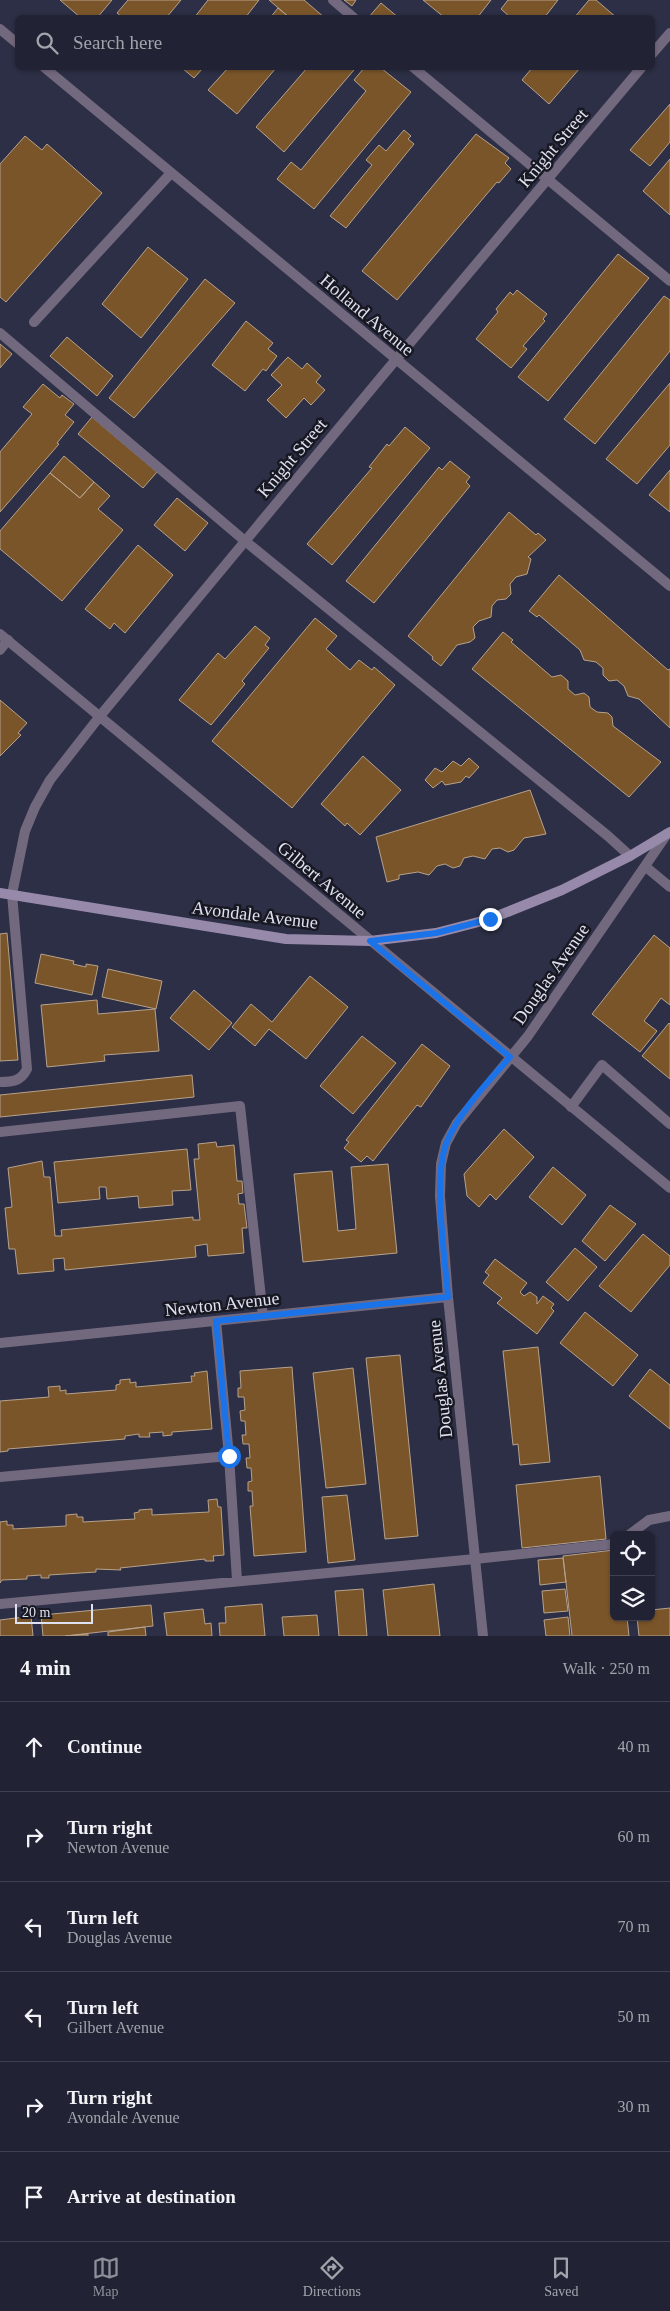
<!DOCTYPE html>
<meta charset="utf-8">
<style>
body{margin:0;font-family:"Times New Roman",serif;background:#292b3c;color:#f1f3f6}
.controls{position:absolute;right:15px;bottom:15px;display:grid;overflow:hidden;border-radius:8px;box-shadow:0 1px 4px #0004}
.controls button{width:45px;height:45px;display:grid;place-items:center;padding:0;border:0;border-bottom:1px solid #3e404f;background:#212334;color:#f1f3f6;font:25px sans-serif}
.scale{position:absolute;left:15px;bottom:12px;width:78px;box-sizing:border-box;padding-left:5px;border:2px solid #dee1ef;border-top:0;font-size:14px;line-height:18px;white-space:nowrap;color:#dee1ef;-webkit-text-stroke:4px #171822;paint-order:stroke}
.stop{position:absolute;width:15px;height:15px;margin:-11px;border:4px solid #1a73e8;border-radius:50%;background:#fff}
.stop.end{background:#1a73e8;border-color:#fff;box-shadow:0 1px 5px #0008}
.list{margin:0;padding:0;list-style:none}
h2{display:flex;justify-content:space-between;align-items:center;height:65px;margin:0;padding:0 20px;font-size:21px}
h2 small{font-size:16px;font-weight:400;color:#a2a4ac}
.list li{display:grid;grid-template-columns:32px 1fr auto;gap:15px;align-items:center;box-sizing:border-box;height:90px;padding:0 20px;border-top:1px solid #3e404f}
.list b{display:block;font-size:19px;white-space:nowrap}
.list p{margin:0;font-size:16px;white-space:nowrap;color:#a2a4ac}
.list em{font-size:16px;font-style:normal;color:#a2a4ac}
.icon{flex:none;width:28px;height:28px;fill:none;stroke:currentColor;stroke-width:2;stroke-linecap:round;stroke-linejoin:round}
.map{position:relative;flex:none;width:670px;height:1636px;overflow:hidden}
.search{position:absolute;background:#212334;box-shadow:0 1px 4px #0004;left:15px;right:15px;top:15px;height:55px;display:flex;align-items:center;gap:12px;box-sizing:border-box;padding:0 18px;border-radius:8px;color:#a2a4ac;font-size:19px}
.sheet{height:605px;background:#212334}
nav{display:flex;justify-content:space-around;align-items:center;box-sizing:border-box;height:70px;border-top:1px solid #3e404f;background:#212334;font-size:14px;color:#a2a4ac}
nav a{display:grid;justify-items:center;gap:2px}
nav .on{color:#8c9099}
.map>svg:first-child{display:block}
.building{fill:#7a552a;stroke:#b7a28c}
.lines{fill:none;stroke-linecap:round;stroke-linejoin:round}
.service{stroke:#73697f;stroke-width:10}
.minor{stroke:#73697f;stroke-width:10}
.secondary{stroke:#9789aa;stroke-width:10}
.route{stroke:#1a73e8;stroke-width:6}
.labels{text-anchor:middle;stroke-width:5;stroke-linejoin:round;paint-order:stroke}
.street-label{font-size:18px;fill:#dee1ef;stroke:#171822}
</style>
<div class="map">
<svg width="670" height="1636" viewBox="0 0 670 1636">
<rect width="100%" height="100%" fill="#2c2f45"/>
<!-- building -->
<path class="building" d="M60 0H112L97 18H81Z
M128 0H181L166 18H123L117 13Z
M208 0H259L245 18H194Z
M269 0H304L325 18H290Z
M344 0H356L352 6Z
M423 0H491L477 18H445Z
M508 0H558L544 18H511L501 9Z
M589 0H596L617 18H574Z
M381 3 399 18H368Z
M278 8 290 18H270Z
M182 68H203L194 78Z
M228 68H276L237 114 208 90Z
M307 68H349L354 70 284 152 256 127Z
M364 68H381L411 92 314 209 277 179 291 162 301 170 366 91 354 80Z
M532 68H580L549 104 522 80Z
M670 104V142L650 166 630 150Z
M404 130 411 136 408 139 414 144 346 228 330 216 372 165 366 160 379 145 386 151Z
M476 134 509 158 505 163 511 169 499 183 497 182 397 300 362 271Z
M25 136 42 150 47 144 102 193 6 302 0 297V164Z
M670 159V215L643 191Z
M148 247 188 279 141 338 102 304Z
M618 254 649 278 548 401 518 377Z
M205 279 235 303 134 418 109 398Z
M517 290 547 314 543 319 545 321 523 346 527 349 511 368 476 339 498 312 496 309 510 292 513 295Z
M664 296 670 300V351L595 444 564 419Z
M246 321 273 343 268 349 277 356 266 371 263 369 245 391 212 365Z
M67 337 113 376 97 396 50 356Z
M0 344 12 354 0 368Z
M288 357 302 369 307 363 321 376 316 382 325 390 311 405 304 398 286 418 267 400 282 385 271 375Z
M670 383V445L637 484 606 459Z
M43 384 60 398 62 395 74 404 65 415 74 422 57 443 59 444 0 512V452L32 414 23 407Z
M92 417 157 472 143 488 78 434Z
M405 427 430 448 332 565 307 544 372 468 369 467 387 444 389 446Z
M64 456 94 482 80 498 50 473Z
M450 461 470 477 466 482 470 486 374 603 346 581 439 467 442 470Z
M670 470V512L649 495Z
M50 473 80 498 94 482 110 496 98 509 123 530 62 601 0 549V531Z
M177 498 208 523 185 551 154 525Z
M509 512 536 535 538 533 546 540 528 557 531 559 527 574 516 577 510 584 511 594 506 599 497 600 492 606 491 617 479 621 473 627 475 638 470 642 457 645 441 666 432 659 433 657 408 636Z
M138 545 173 575 125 633 114 623 110 629 85 609Z
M559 575 668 670 670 669V728L639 699 628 696 624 686 617 680 609 681 603 675V668L596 662 584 660 580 650 539 615 537 617 529 611Z
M315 618 337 636 326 649 350 670 359 660 372 670 374 667 395 685 292 808 212 741Z
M255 626 270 638 265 645 269 648 242 681 245 684 211 725 179 700 218 653 225 659Z
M503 632 513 640 511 642 552 677 561 675 568 681V689L575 695 584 693 589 697 590 707 597 712 608 713 612 717 613 726 661 762 629 797 472 669Z
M0 700 27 723 18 733 21 735 0 756Z
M363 756 401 790 360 835 347 823 345 826 321 804Z
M469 758 479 767 469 778 466 776 461 782 445 785 442 781 433 788 425 780 435 768 442 772 453 761 461 766Z
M530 790 546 834 524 838 514 850 508 852 500 848 492 849 485 859 473 856 464 858 460 866 453 868 445 864 437 866 429 875 418 872 399 875V879L387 882 376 837Z
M7 933 18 1060 0 1061V934Z
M654 935 670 948V1005L661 998 644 1021 657 1031 640 1052 592 1014Z
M41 954 74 961 73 964 86 967V964L98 966 92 995 35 983Z
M108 969 162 981 156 1009 102 997Z
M310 976 348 1007 306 1059 269 1029 255 1046 232 1027 251 1004 272 1022Z
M194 990 232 1023 209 1050 170 1018Z
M97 1000 98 1014 155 1009 159 1051 104 1055 105 1061 47 1067 41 1005Z
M669 1023 670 1024V1079L642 1056Z
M362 1036 396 1063 353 1114 320 1086Z
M422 1044 450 1066 421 1107 417 1105 373 1161 367 1156 361 1162 344 1148 349 1142 346 1140Z
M192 1075 194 1097 0 1117V1095Z
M504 1129 534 1157 496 1200 490 1194 479 1207 467 1196 464 1174Z
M216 1142 217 1147 234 1145 237 1181H242L243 1193 238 1194 239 1204H244L247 1228H242L244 1253 208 1256 207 1244 195 1246 196 1257 65 1270 64 1258 53 1259 54 1271 18 1274 15 1249H9L5 1208 12 1207 8 1168 42 1161 44 1177H50L55 1236H62L61 1230 193 1217V1220H200L194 1159H199L198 1144Z
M187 1149 191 1190 172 1191 173 1205 139 1208 138 1196 107 1199 106 1187H99L100 1199 58 1203 54 1162Z
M388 1164 397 1253 303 1262 294 1174 332 1171 338 1231 356 1229 351 1167Z
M553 1167 586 1195 562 1225 529 1197Z
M610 1205 636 1224 605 1261 582 1241Z
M643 1234 670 1256V1265L631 1312 599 1286Z
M575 1248 597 1267 568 1301 546 1282Z
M495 1259 527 1283 520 1292 524 1296 530 1292 537 1297V1304L543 1296 554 1304 551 1308 554 1311 537 1334 497 1303 502 1298 483 1283 489 1275 485 1272Z
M585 1312 638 1355 613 1386 560 1343Z
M538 1347 550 1462 520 1465 518 1444 513 1445 503 1351Z
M400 1355 418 1536 385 1539 366 1358Z
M292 1367 306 1552 254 1556 250 1506H253L252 1491H248V1482L252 1481 251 1468H247L246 1458H250L249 1444H243L242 1435H246L245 1421H241L240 1411 245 1410 244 1397H238V1388H241L240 1371Z
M353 1368 366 1484 326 1488 313 1373Z
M650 1369 670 1385V1429L629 1396Z
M207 1371 212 1429 172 1432V1435L163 1436V1432L149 1433 150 1437H139V1434L125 1436V1439L8 1449V1451L0 1452V1401L49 1397 48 1387 60 1386V1391L66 1390V1394L116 1390V1385L120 1384V1380L130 1379V1383L136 1382V1387L192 1382 191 1376H195L194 1373Z
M600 1476 606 1539 522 1548 516 1485Z
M347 1495 355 1560 328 1563 322 1497Z
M217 1499 218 1507H221L224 1555 213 1556 214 1561H205V1559L120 1568 121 1570 96 1569V1572L49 1575V1578H41V1575L27 1576V1579L2 1580 0 1583V1522L7 1521V1525H13V1529L66 1526V1515L77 1514V1517H83V1522L135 1519 134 1513 139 1512V1510L152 1509V1515L209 1512 208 1500Z
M614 1550V1617H627L629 1636H572L563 1556Z
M563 1558 566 1582 540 1585 538 1560Z
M434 1584 440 1636H388L383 1590Z
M363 1589 367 1636H339L335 1591Z
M565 1589 568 1611 544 1613 542 1591Z
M262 1604 265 1636H220L219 1623H226L225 1607Z
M151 1605 153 1626 65 1636H43L41 1615Z
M670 1608V1636H639L637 1617H651V1610Z
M203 1609 205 1624 211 1623 212 1636H167L164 1613Z
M317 1615 319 1636H284L282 1617Z
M31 1616 33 1636H0V1620Z
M568 1617 570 1636H546L544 1620Z
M145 1627 146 1636H108V1632Z
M88 1634V1636H65Z"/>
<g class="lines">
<!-- service -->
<path class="service" d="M333 0 354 18
M414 68 670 281
M34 322 171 173
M0 333 245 541 608 836 630 856
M0 650 8 640
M646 867 670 887
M0 1082C13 1082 21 1081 27 1069L12 894
M571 1107 602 1065 670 1124
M0 1132 240 1106 263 1316
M229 1456 237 1580
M0 1477 229 1456 216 1321
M629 1535 649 1520 670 1516
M0 1604 475 1559 614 1544"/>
<!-- minor -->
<path class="minor" d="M0 29 18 44
M652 54 670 33
M45 68 670 586
M0 634 670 1188
M12 894 25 831 35 807 50 780 100 716 383 375 641 68
M0 1343 448 1297
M483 1636 448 1297 440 1196 441 1164 446 1143 457 1123 528 1036 667 834"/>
<!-- secondary -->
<path class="secondary" d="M0 893 286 939 370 941 436 933 490 919 562 890 630 856 670 832"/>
</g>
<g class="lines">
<!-- route -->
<path class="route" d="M229 1456 216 1321 448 1297C445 1256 433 1181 446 1144 457 1114 489 1081 510 1057L370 941 436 933 490 919"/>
</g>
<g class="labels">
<!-- street labels -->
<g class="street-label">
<text transform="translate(553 148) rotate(-50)" y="6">Knight Street</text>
<text transform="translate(367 315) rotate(40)" y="6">Holland Avenue</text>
<text transform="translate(292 458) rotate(-50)" y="6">Knight Street</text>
<text transform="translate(322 880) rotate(40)" y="6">Gilbert Avenue</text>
<text transform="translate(255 915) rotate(7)" y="6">Avondale Avenue</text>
<text transform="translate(551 974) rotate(-55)" y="6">Douglas Avenue</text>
<text transform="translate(222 1304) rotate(-6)" y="6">Newton Avenue</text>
<text transform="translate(440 1379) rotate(-96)" y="6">Douglas Avenue</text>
</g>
</g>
</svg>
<div class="controls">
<button><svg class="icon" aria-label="locate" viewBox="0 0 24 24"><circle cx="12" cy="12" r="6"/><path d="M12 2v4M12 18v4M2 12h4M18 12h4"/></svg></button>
<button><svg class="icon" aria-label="layers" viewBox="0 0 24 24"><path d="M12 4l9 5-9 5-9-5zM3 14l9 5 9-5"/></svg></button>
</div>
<div class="scale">20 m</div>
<div class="stop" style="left:229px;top:1456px"></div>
<div class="stop end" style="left:490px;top:919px"></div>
<div class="search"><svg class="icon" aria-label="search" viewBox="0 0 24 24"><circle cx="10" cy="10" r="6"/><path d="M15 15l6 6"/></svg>Search here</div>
</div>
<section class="sheet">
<h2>4 min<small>Walk · 250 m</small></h2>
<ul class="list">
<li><svg class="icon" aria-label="ahead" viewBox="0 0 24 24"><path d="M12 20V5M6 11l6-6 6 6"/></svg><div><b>Continue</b></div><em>40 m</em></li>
<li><svg class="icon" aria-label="right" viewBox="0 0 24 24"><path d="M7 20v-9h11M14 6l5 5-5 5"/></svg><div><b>Turn right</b><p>Newton Avenue</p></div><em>60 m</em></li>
<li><svg class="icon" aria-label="left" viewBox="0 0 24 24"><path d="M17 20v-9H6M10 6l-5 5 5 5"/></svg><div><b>Turn left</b><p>Douglas Avenue</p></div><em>70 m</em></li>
<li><svg class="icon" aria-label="left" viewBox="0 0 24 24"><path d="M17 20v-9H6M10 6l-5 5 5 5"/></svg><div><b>Turn left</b><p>Gilbert Avenue</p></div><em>50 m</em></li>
<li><svg class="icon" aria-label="right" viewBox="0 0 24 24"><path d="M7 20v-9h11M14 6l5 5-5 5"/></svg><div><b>Turn right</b><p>Avondale Avenue</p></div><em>30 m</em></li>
<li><svg class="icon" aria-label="arrive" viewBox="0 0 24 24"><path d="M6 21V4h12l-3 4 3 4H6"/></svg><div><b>Arrive at destination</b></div></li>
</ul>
</section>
<nav>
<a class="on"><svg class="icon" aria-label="map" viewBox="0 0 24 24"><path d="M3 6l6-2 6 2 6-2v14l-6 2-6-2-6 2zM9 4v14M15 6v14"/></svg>Map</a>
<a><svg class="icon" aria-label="directions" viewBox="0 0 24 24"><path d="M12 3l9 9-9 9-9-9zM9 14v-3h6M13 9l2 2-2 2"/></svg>Directions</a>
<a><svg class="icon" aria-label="saved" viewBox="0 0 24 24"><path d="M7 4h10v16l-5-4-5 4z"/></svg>Saved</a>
</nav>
